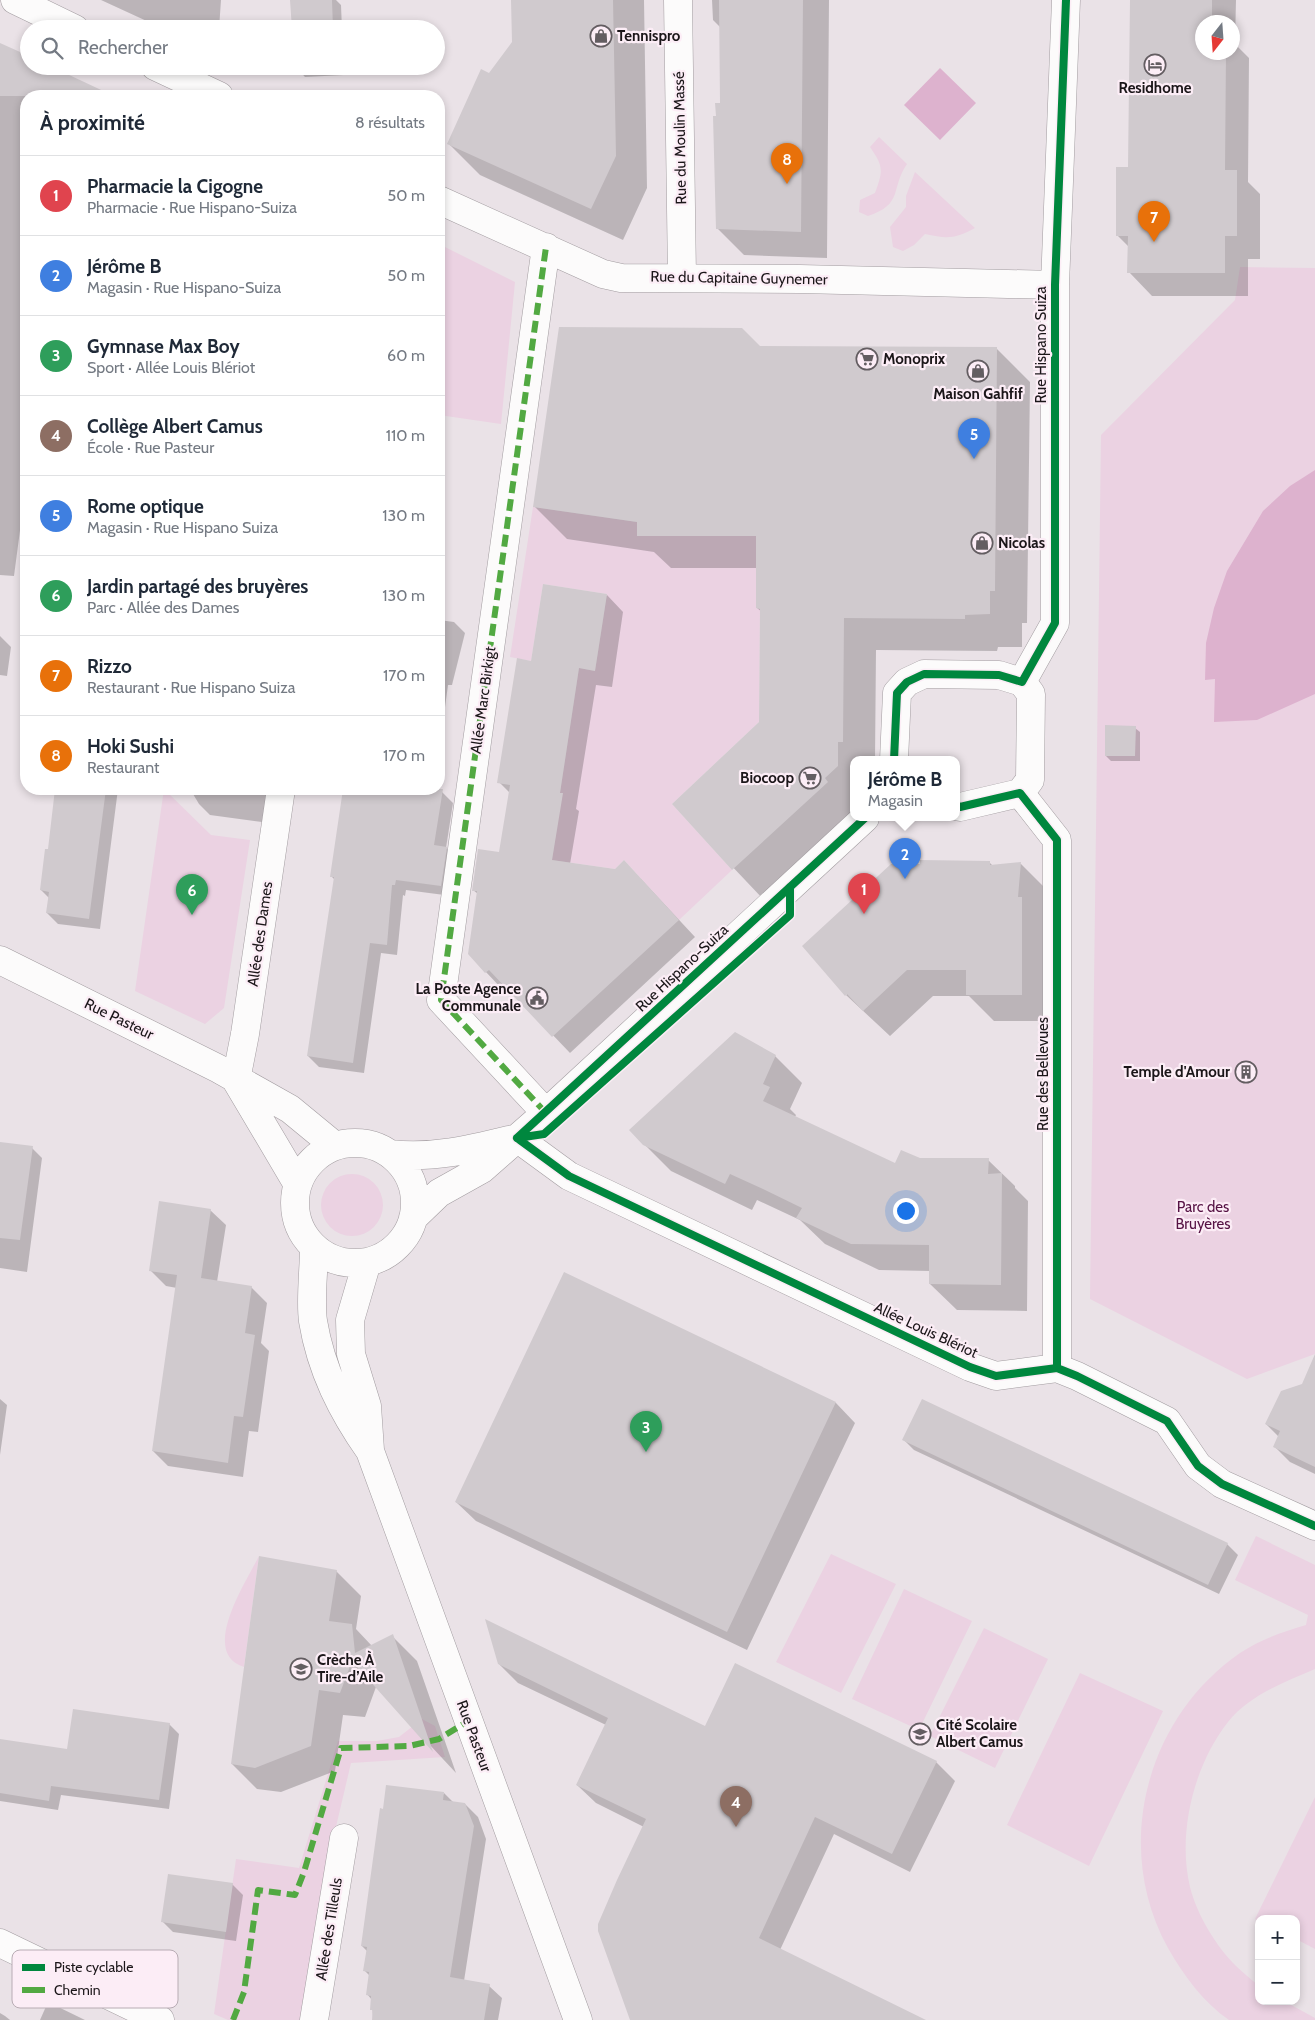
<!DOCTYPE html>
<html lang="fr">
<meta charset="utf-8">
<style>
body{margin:0;font-family:Cabin,sans-serif;background:#f2f2f3;color:#1f2937}
.controls{position:absolute;right:15px;bottom:15px;display:grid;overflow:hidden;border-radius:10px;box-shadow:0 2px 8px #0003}
.controls button{width:45px;height:45px;display:grid;place-items:center;padding:0;border:0;border-bottom:1px solid #e0e1e3;background:#fff;color:#1f2937;font:25px sans-serif}
.compass{position:absolute;left:1195px;top:15px;width:45px;height:45px;border-radius:50%;background:#fff;box-shadow:0 2px 8px #0003;rotate:197deg}
.you{position:absolute;left:905px;top:1210px;width:18px;height:18px;margin:-12px;border:4px solid #fff;border-radius:50%;background:#1a73e8;box-shadow:0 0 0 8px #1a73e833}
.badge{display:grid;place-items:center;width:32px;height:32px;border-radius:50%;background:#635d61;color:#fff;font-size:16px;font-weight:700}
.pin{position:absolute;translate:-50% -41px;filter:drop-shadow(0 1px 2px #0008)}
.pin::after{content:'';position:absolute;top:26px;width:18px;height:15px;background:inherit;clip-path:polygon(0 0,100% 0,50% 100%)}
.popup{position:absolute;left:850px;top:756px;width:110px;height:65px;box-sizing:border-box;display:grid;place-content:center;border-radius:10px;background:#fff;filter:drop-shadow(0 1px 4px #0005);font-size:16px;white-space:nowrap;color:#747a83}
.popup b{font-size:19px;color:#1f2937}
.popup::after{content:'';position:absolute;left:50%;top:100%;margin-left:-10px;border:10px solid transparent;border-top-color:#fff}
.list{margin:0;padding:0;list-style:none}
h2{display:flex;justify-content:space-between;align-items:center;height:65px;margin:0;padding:0 20px;font-size:21px}
h2 small{font-size:16px;font-weight:400;color:#747a83}
.list li{display:grid;grid-template-columns:32px 1fr auto;gap:15px;align-items:center;box-sizing:border-box;height:80px;padding:0 20px;border-top:1px solid #e0e1e3}
.list b{display:block;font-size:19px;white-space:nowrap}
.list p{margin:0;font-size:16px;white-space:nowrap;color:#747a83}
.list em{font-size:16px;font-style:normal;color:#747a83}
.icon{flex:none;width:28px;height:28px;fill:none;stroke:currentColor;stroke-width:2;stroke-linecap:round;stroke-linejoin:round}
.map{position:relative;flex:none;width:1315px;height:2020px;overflow:hidden}
.search{position:absolute;background:#fff;box-shadow:0 2px 8px #0003;left:20px;top:20px;width:425px;height:55px;display:flex;align-items:center;gap:12px;box-sizing:border-box;padding:0 18px;border-radius:28px;color:#747a83;font-size:19px}
.panel{position:absolute;background:#fff;box-shadow:0 2px 8px #0003;left:20px;top:90px;width:425px;height:705px;border-radius:20px}
.map>svg:first-child{display:block}
.green{fill:#ebd2e2}
.water{fill:#ddb2ce}
.shadow{fill:#0003;fill-rule:evenodd}
.building{fill:#d0cace}
.lines{fill:none;stroke-linecap:round;stroke-linejoin:round}
.street-casing{stroke:#a29ca0;stroke-width:29}
.secondary-casing{stroke:#a29ca0;stroke-width:29}
.street{stroke:#fcfbfb;stroke-width:28}
.secondary{stroke:#fcfbfb;stroke-width:28}
.quiet{stroke:#52a942;stroke-width:6;stroke-dasharray:12 6;stroke-linecap:butt}
.cycleway-casing{stroke:#fcedf6;stroke-width:11}
.cycleway{stroke:#00873e;stroke-width:8}
.labels{text-anchor:middle;stroke-width:4.5;stroke-linejoin:round;paint-order:stroke}
.poi-label{font-size:15px;font-weight:bold;fill:#1b1619;stroke:#fcedf6;text-anchor:start}
.street-label{font-size:15px;fill:#1b1619;stroke:#fcedf6}
.park-label{font-size:15px;fill:#561244;stroke:#fcedf6}
.key{fill:#fcedf6;stroke:#b8acb4;stroke-width:1}
.key-label{font-size:14px;fill:#1b1619}
</style>
<div class="map">
<svg width="1315" height="2020" viewBox="0 0 1315 2020">
<rect width="100%" height="100%" fill="#eae2e7"/>
<!-- green -->
<path class="green" d="M879 137 907 164C890 189 904 204 868 216L859 212 860 200 875 193C883 171 884 167 870 147Z
M915 172 975 228C955 239 947 239 925 234L914 245 903 251 893 247 890 227 906 207V196Z
M439 244 515 282 501 424 439 415Z
M1240 267 1315 268V1354L1247 1379 1090 1299 1101 435 1235 300Z
M533 507 637 522V536H783L756 556V608L760 609 759 722 672 804 732 870 679 920 624 860 615 869 552 860 562 793H560L579 668 595 671 607 594 543 584 531 661 510 657Z
M164 789 211 835 250 840 224 1008 205 1024 135 991Z
M321 1205a31 31 0 1 1 62 0a31 31 0 1 1-62 0Z
M1256 1536 1315 1565V1669C1285 1682 1249 1695 1228 1722 1194 1765 1177 1833 1190 1887 1197 1915 1216 1946 1236 1966 1243 1973 1251 1979 1259 1986V2001H1284L1315 2018V2020H1229C1203 2002 1184 1976 1168 1948 1112 1847 1146 1718 1240 1653 1261 1639 1283 1632 1306 1625L1308 1615 1235 1580Z
M831 1554 896 1584 841 1693 776 1662Z
M259 1556 244 1667C199 1653 246 1582 259 1556Z
M904 1589 972 1621 919 1730 852 1699Z
M984 1628 1048 1659 995 1768 930 1736Z
M1080 1673 1163 1711 1089 1866 1007 1825Z
M422 1719 435 1726 445 1757 351 1763 335 1831 305 2020H228L214 2014 236 1859 299 1868 338 1741H377L399 1737Z
M1315 1797V1949L1296 1939V1919H1259V1921L1255 1919Z"/>
<!-- water -->
<path class="water" d="M940 68 976 103 940 140 904 105Z
M1315 470V694L1257 720 1214 722 1215 679 1205 680 1206 643 1214 608 1227 571 1263 511 1290 486Z"/>
<!-- shadow -->
<path class="shadow" d="M101 0H221L219 29H164Z
M292 0H336L341 5 342 29H293Z
M513 0H644L647 188 623 240 480 175 449 144 490 74 513 42Z
M712 0H829L827 258 744 255 718 229 717 118 722 104 721 28 713 20Z
M1131 0H1236L1235 44 1249 58 1248 182 1260 194V259H1248V296H1152L1129 272V247L1117 235 1130 169ZM1202 22H1232V52H1202Z
M0 44 29 66H47L112 96H26V485L14 576 0 575Z
M344 66V75L305 77 295 66Z
M760 347 997 349 1030 382 1027 623H1022V647H998L997 651 876 650 875 760H854V818L766 902 673 804 761 723 762 612 757 608V568H671L654 552 567 539 534 506Z
M607 595 623 612 612 687 596 685 576 809 579 811 570 864 641 879 695 937 570 1053 506 986 502 989 469 954 478 894 473 890 500 853 510 793 499 782 532 662Z
M439 620 454 622 465 633 452 685H448L439 752Z
M0 636 11 647 7 676 0 675Z
M1135 728 1140 732V761H1111L1106 756Z
M57 789H118L100 929 58 924 47 913 49 898 41 890 49 850Z
M190 789H267L262 822 210 815 199 804Z
M344 789H433V791L442 792 453 803 446 848 457 858 452 896 406 890 405 896 403 895 397 955 381 953 364 1073 319 1067 308 1056 335 880 331 876Z
M989 862 993 866 1021 864 1047 890 1048 1021H994L969 996H933L890 1036 846 995Z
M775 1056 802 1083 790 1109 796 1115 795 1117 895 1165 920 1159 988 1160 1015 1186V1188L1028 1201 1027 1311 957 1310 930 1284V1271L879 1270 825 1244 800 1220 757 1200 752 1210 671 1171 644 1144Z
M0 1143 32 1148 42 1158 27 1272 0 1268Z
M210 1210 226 1225 217 1282 251 1287 267 1303 261 1343 269 1351 258 1432 249 1431 243 1477 168 1466 153 1451 177 1288 166 1286 150 1270Z
M565 1274 836 1403 855 1423 747 1650 476 1521 456 1502Z
M1315 1380V1474L1290 1462 1275 1447 1279 1437 1266 1424Z
M0 1399 7 1405 0 1455Z
M904 1440 1227 1544 1238 1555 1219 1594 914 1450Z
M336 1571 361 1596 356 1629 372 1646 392 1636 417 1661 456 1773 376 1687 365 1717 343 1715 335 1771 281 1792 257 1789 232 1764Z
M499 1664 705 1727 936 1762 955 1781 910 1872 834 1834 780 1950 923 2020H632L644 1827 596 1803 577 1785 606 1725 518 1683Z
M169 1724 179 1734 169 1809 61 1795 58 1810 0 1801V1740L68 1751Z
M444 1793 454 1803 465 1804 478 1817 486 1839 464 1981 489 1986 502 1998 498 2020H373L372 2000 367 1994 370 1976 364 1970 367 1951 362 1946Z
M232 1884 243 1895 236 1941 173 1932 162 1921Z
M48 2002 85 2020H40Z
M0 2013 5 2016 10 2020H0Z"/>
<!-- building -->
<path class="building" d="M290 0H332L333 29H292Z
M511 0H613L616 156 591 209 447 144 481 69 489 73 512 42Z
M719 0H803L801 232 716 229 713 116H716L715 103H720Z
M1130 0H1212V22H1202V52H1226L1225 170H1237V236H1225V273H1127L1128 236H1116V167H1128Z
M0 43 29 56V66H50L114 96H0Z
M559 327 742 328 760 346 997 347 995 591H990V614L965 615V619L844 618 843 742H838V766L825 778 828 782 732 870 672 804 759 722 760 609 756 608V536H637V522L533 507Z
M543 584 607 594 595 671 579 668 560 793H563L552 860 615 869 624 860 679 920 552 1037 489 970 485 973 468 954 477 891H472L478 849 499 852 510 785 497 783 517 658 531 661Z
M1105 725 1136 726 1135 756H1105Z
M55 789H106L89 919 46 913 49 892 40 890 45 849H48Z
M343 789H443L434 845 447 847 441 886 396 880 395 885H392L387 945 370 943 353 1063 307 1056 334 877H330Z
M920 860 990 861V865L1021 862 1018 897H1022V995H966V970H907L863 1011 847 994 845 996 802 946 891 864H920Z
M735 1032 776 1055 763 1084 770 1087 763 1101 895 1163 901 1150 920 1158H989L988 1174 1002 1173 1001 1285 929 1284V1245L851 1244 796 1218 802 1208 763 1189 730 1174 725 1184 643 1145 629 1130Z
M0 1142 33 1146 20 1240 0 1238Z
M159 1201 211 1209 201 1278 252 1286 245 1333 255 1335 243 1417 234 1416 228 1463 152 1451 177 1275 149 1271Z
M564 1272 836 1402 727 1632 455 1502Z
M1315 1354V1467L1273 1447 1280 1431 1265 1424 1281 1391 1302 1384Z
M922 1399 1228 1543 1208 1585 902 1440Z
M259 1556 337 1570 329 1621 352 1624 355 1653 393 1634 433 1752 352 1661 340 1693 319 1690 311 1746 255 1768 231 1764Z
M485 1619 705 1726 735 1663 937 1761 892 1854 815 1817 759 1938 926 2020H630L598 1931V1924L617 1880 646 1819 576 1785 608 1718 498 1664Z
M73 1709 170 1723 159 1800 51 1786 49 1801 0 1793V1739L67 1749Z
M386 1785 444 1792 443 1800 465 1803 474 1826 450 1977 490 1984 484 2020H372L373 2010H370L371 1996 366 1995 369 1972 363 1971 367 1947 361 1946 380 1808 383 1809Z
M168 1874 233 1883 226 1932 161 1922Z"/>
<g class="lines">
<!-- street casing -->
<g class="street-casing">
<path id="street" d="M15 0 75 29
M678 0 682 277
M155 66 219 96
M439 200 603 274 621 278 800 279 1055 285
M1022 682 1055 623V285L1066 0
M894 760 897 693 907 682 924 674 999 675 1022 682 1031 694 1030 780 1020 793 960 807 956 806
M1020 793 1057 840V1368
M0 960 219 1069 290 1109 335 1146
M236 1080 245 1034 281 789
M236 1080 297 1183
M546 1113 441 1000 546 247
M517 1138 569 1176 970 1367 996 1376 1057 1368 1077 1376 1167 1421 1198 1466 1222 1484 1315 1526
M295 1203a60 60 0 1 1 120 0a60 60 0 1 1-120 0Z
M390 1154C433 1159 472 1149 513 1139
M413 1218 439 1193 482 1169 546 1113 865 818
M314 1248C314 1269 310 1301 313 1321 321 1370 342 1411 370 1451L578 2020
M367 1262 350 1320 351 1354 367 1406 370 1450
M314 2020 344 1838"/>
</g>
<!-- secondary casing -->
<g class="secondary-casing">
<path id="secondary" d="M0 1943 160 2020"/>
</g>
<!-- street -->
<use href="#street" class="street"/>
<!-- secondary -->
<use href="#secondary" class="secondary"/>
<!-- quiet -->
<path class="quiet" d="M546 1113 441 1000 546 247
M233 2020 244 1992 258 1890 295 1895 304 1872 341 1748 409 1746 439 1739 468 1721"/>
<!-- cycleway casing -->
<g class="cycleway-casing">
<path id="cycleway" d="M894 760 897 693 907 682 924 674 999 675 1022 682 1055 623V285L1066 0
M956 806 960 807 1020 793 1057 840V1368
M517 1138 569 1176 970 1367 996 1376 1057 1368 1077 1376 1167 1421 1198 1466 1222 1484 1315 1526
M517 1138 865 818
M517 1138 544 1134 790 915V887"/>
</g>
<!-- cycleway -->
<use href="#cycleway" class="cycleway"/>
</g>
<!-- icons -->
<defs>
<g id="shop-ring" transform="scale(1.125)"><circle r="9.5" fill="#fcedf6" stroke="#635d61" stroke-width="1.5"/><path d="M-5-2.5h2.3a2.7 3.5 0 0 1 5.4 0H5L5.5 6h-11ZM-1.5-2.5h3a1.5 2.3 0 0 0-3 0Z" fill="#635d61"/></g>
<g id="hotel-ring" transform="scale(1.125)"><circle r="9.5" fill="#fcedf6" stroke="#635d61" stroke-width="1.5"/><path d="M-6-4.5h1.5V1H6V5H4.5V3h-9V5H-6ZM-4 0a1.8 1.8 0 1 1 3.6 0ZM.5 0V-2.5h3Q6-2.5 6 0Z" fill="#635d61"/></g>
<g id="supermarket-ring" transform="scale(1.125)"><circle r="9.5" fill="#fcedf6" stroke="#635d61" stroke-width="1.5"/><path d="M-6-5.5h2.5l.6 2H6L4.5 2H-2.5L-4.4-4H-6ZM-1.5 3.2a1.3 1.3 0 1 0 .1 0ZM3 3.2a1.3 1.3 0 1 0 .1 0Z" fill="#635d61"/></g>
<g id="civic-ring" transform="scale(1.125)"><circle r="9.5" fill="#fcedf6" stroke="#635d61" stroke-width="1.5"/><path d="M-.6-6.5H3V-4.5H.6V-3L4-1V1h2V6H-6V1h2V-1L-.6-3ZM-1.2 2.5V6h2.4V2.5Z" fill="#635d61"/></g>
<g id="building-ring" transform="scale(1.125)"><circle r="9.5" fill="#fcedf6" stroke="#635d61" stroke-width="1.5"/><path d="M-4-6H4V6H1V3H-1V6H-4ZM-2.5-4.3h1.7v1.8h-1.7ZM.8-4.3h1.7v1.8H.8ZM-2.5-1h1.7V.8h-1.7ZM.8-1h1.7V.8H.8Z" fill="#635d61"/></g>
<g id="school-ring" transform="scale(1.125)"><circle r="9.5" fill="#fcedf6" stroke="#635d61" stroke-width="1.5"/><path d="M0-5L7-2L0 1L-7-2ZM-4 1L0 2.5L4 1V4Q0 6-4 4Z" fill="#635d61"/></g>
</defs>
<g fill-rule="evenodd">
<use href="#shop-ring" x="601" y="36"/>
<use href="#hotel-ring" x="1155" y="65"/>
<use href="#supermarket-ring" x="867" y="359"/>
<use href="#shop-ring" x="978" y="371"/>
<use href="#shop-ring" x="982" y="543"/>
<use href="#supermarket-ring" x="810" y="778"/>
<use href="#civic-ring" x="537" y="998"/>
<use href="#building-ring" x="1246" y="1072"/>
<use href="#school-ring" x="301" y="1669"/>
<use href="#school-ring" x="920" y="1734"/>
</g>
<g class="labels">
<!-- poi labels -->
<g class="poi-label">
<text x="617" y="41">Tennispro</text>
<text x="1155" y="93" text-anchor="middle">Residhome</text>
<text x="883" y="364">Monoprix</text>
<text x="978" y="399" text-anchor="middle">Maison Gahfif</text>
<text x="998" y="548">Nicolas</text>
<text x="794" y="783" text-anchor="end">Biocoop</text>
<text x="521" y="994" text-anchor="end">La Poste Agence<tspan x="521" dy="17">Communale</tspan></text>
<text x="1230" y="1077" text-anchor="end">Temple d'Amour</text>
<text x="317" y="1665">Crèche À<tspan x="317" dy="17">Tire-d’Aile</tspan></text>
<text x="936" y="1730">Cité Scolaire<tspan x="936" dy="17">Albert Camus</tspan></text>
</g>
<!-- street labels -->
<g class="street-label">
<text transform="translate(680 138) rotate(-91)" y="5">Rue du Moulin Massé</text>
<text transform="translate(739 278) rotate(1)" y="5">Rue du Capitaine Guynemer</text>
<text transform="translate(1041 345) rotate(-90)" y="5">Rue Hispano Suiza</text>
<text transform="translate(483 700) rotate(-82)" y="5">Allée Marc Birkigt</text>
<text transform="translate(260 934) rotate(-82)" y="5">Allée des Dames</text>
<text transform="translate(682 968) rotate(-43)" y="5">Rue Hispano-Suiza</text>
<text transform="translate(119 1019) rotate(26)" y="5">Rue Pasteur</text>
<text transform="translate(1043 1074) rotate(-90)" y="5">Rue des Bellevues</text>
<text transform="translate(926 1330) rotate(25)" y="5">Allée Louis Blériot</text>
<text transform="translate(474 1736) rotate(70)" y="5">Rue Pasteur</text>
<text transform="translate(329 1929) rotate(-81)" y="5">Allée des Tilleuls</text>
</g>
<!-- park labels -->
<g class="park-label">
<text x="1203" y="1212">Parc des<tspan x="1203" dy="17">Bruyères</tspan></text>
</g>
</g>
<!-- legend -->
<rect x="12" y="1950" width="166" height="58" rx="8" class="key"/>
<rect x="22" y="1964" width="23" height="7" fill="#00873e"/>
<rect x="22" y="1987" width="23" height="6" fill="#52a942"/>
<g class="key-label">
<text x="54" y="1972">Piste cyclable</text>
<text x="54" y="1995">Chemin</text>
</g>
</svg>
<div class="controls">
<button>+</button>
<button>−</button>
</div>
<svg class="compass" viewBox="-18 -18 36 36"><path d="M0-13l5 13h-10z" fill="#e53935"/><path d="M0 13l5-13h-10z" fill="#747a83"/></svg>
<div class="you"></div>
<div class="pin badge" style="left:864px;top:914px;background:#e0444e">1</div>
<div class="pin badge" style="left:905px;top:879px;background:#3f7fe0">2</div>
<div class="popup"><b>Jérôme B</b>Magasin</div>
<div class="pin badge" style="left:646px;top:1452px;background:#2e9e5b">3</div>
<div class="pin badge" style="left:736px;top:1827px;background:#8d6e63">4</div>
<div class="pin badge" style="left:974px;top:459px;background:#3f7fe0">5</div>
<div class="pin badge" style="left:192px;top:915px;background:#2e9e5b">6</div>
<div class="pin badge" style="left:1154px;top:242px;background:#e8710a">7</div>
<div class="pin badge" style="left:787px;top:184px;background:#e8710a">8</div>
<div class="search"><svg class="icon" aria-label="search" viewBox="0 0 24 24"><circle cx="10" cy="10" r="6"/><path d="M15 15l6 6"/></svg>Rechercher</div>
<section class="panel">
<h2>À proximité<small>8 résultats</small></h2>
<ul class="list">
<li><span class="badge" style="background:#e0444e">1</span><div><b>Pharmacie la Cigogne</b><p>Pharmacie · Rue Hispano-Suiza</p></div><em>50 m</em></li>
<li><span class="badge" style="background:#3f7fe0">2</span><div><b>Jérôme B</b><p>Magasin · Rue Hispano-Suiza</p></div><em>50 m</em></li>
<li><span class="badge" style="background:#2e9e5b">3</span><div><b>Gymnase Max Boy</b><p>Sport · Allée Louis Blériot</p></div><em>60 m</em></li>
<li><span class="badge" style="background:#8d6e63">4</span><div><b>Collège Albert Camus</b><p>École · Rue Pasteur</p></div><em>110 m</em></li>
<li><span class="badge" style="background:#3f7fe0">5</span><div><b>Rome optique</b><p>Magasin · Rue Hispano Suiza</p></div><em>130 m</em></li>
<li><span class="badge" style="background:#2e9e5b">6</span><div><b>Jardin partagé des bruyères</b><p>Parc · Allée des Dames</p></div><em>130 m</em></li>
<li><span class="badge" style="background:#e8710a">7</span><div><b>Rizzo</b><p>Restaurant · Rue Hispano Suiza</p></div><em>170 m</em></li>
<li><span class="badge" style="background:#e8710a">8</span><div><b>Hoki Sushi</b><p>Restaurant</p></div><em>170 m</em></li>
</ul>
</section>
</div>
